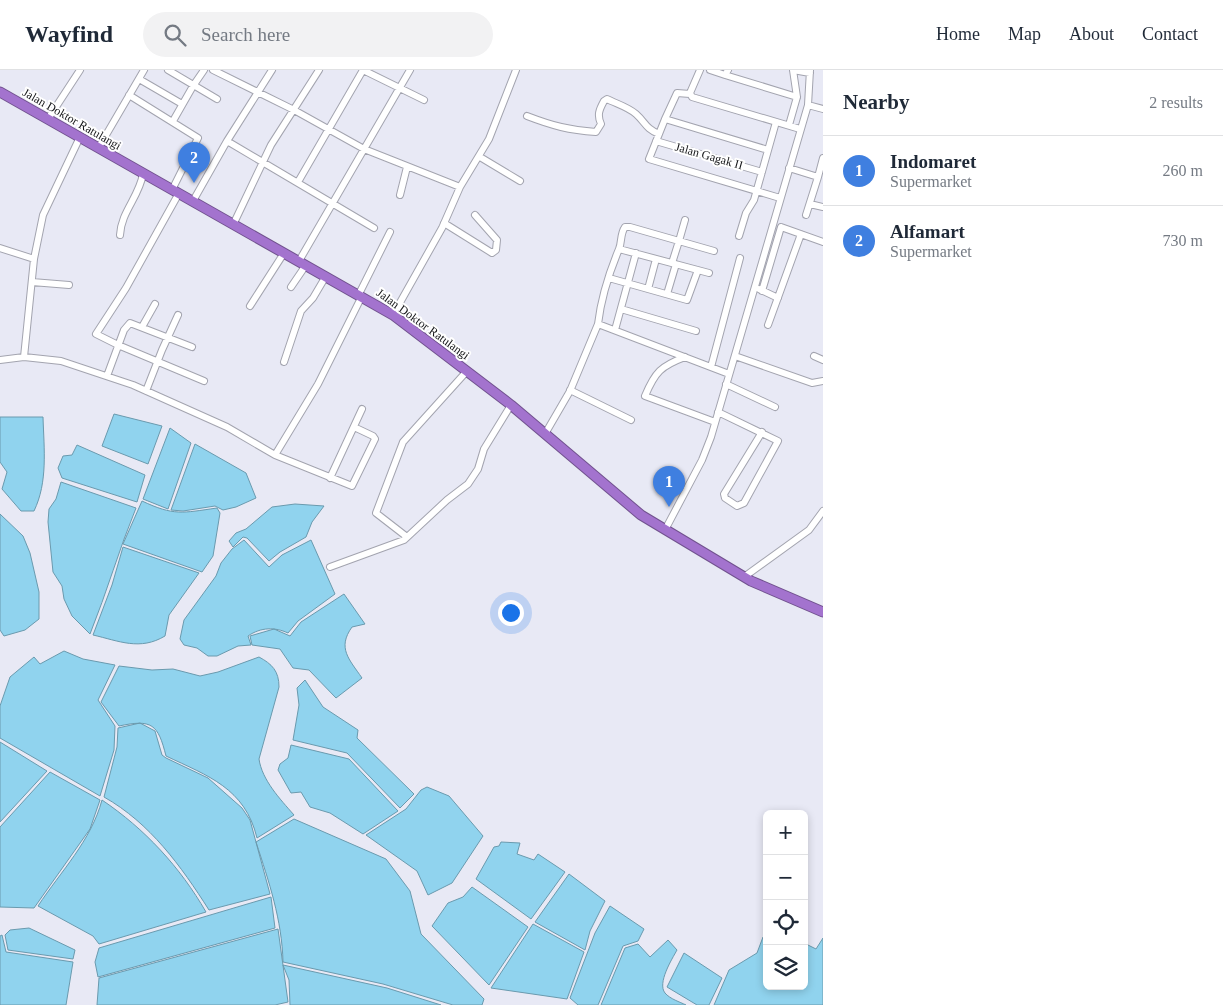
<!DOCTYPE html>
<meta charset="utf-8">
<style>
body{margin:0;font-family:"Times New Roman",serif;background:#f2f2f3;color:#1f2937}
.controls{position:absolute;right:15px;bottom:15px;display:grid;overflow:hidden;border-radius:8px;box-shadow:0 2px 8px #0003}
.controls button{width:45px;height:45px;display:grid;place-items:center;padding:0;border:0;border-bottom:1px solid #e0e1e3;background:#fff;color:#1f2937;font:25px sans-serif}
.you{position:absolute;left:510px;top:542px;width:18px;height:18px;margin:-12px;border:4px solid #fff;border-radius:50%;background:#1a73e8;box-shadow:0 0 0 8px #1a73e833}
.badge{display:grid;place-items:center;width:32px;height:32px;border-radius:50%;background:#ea580c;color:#fff;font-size:16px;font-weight:700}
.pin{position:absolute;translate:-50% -41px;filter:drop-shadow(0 1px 2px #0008)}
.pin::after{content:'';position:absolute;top:26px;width:18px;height:15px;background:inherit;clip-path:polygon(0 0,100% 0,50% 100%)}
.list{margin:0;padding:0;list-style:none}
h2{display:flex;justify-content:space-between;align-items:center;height:65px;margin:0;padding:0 20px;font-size:21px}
h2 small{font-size:16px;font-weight:400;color:#747a83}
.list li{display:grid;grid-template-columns:32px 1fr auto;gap:15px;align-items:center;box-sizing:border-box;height:70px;padding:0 20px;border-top:1px solid #e0e1e3}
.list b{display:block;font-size:19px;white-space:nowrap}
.list p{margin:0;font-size:16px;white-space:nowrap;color:#747a83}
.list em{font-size:16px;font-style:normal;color:#747a83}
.icon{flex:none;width:28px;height:28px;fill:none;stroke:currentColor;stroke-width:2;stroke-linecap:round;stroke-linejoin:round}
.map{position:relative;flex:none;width:823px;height:935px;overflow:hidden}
header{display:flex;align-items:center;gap:30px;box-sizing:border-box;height:70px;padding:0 25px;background:#fff;border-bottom:1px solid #e0e1e3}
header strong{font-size:24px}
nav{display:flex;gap:28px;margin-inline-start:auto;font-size:18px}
.search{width:350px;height:45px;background:#f2f2f3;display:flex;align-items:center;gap:12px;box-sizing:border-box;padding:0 18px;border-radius:28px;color:#747a83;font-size:19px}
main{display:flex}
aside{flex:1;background:#fff}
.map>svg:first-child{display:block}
.water{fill:#90d3ee;stroke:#6a9aae}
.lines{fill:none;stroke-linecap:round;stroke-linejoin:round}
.minor-casing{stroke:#a3a4af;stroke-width:8}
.highway-casing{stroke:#71528e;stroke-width:11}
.minor{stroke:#fff;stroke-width:6}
.highway{stroke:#a373ce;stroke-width:9}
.labels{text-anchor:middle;stroke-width:4;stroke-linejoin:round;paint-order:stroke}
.street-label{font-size:12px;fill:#131417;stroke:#fff}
</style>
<header>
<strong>Wayfind</strong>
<div class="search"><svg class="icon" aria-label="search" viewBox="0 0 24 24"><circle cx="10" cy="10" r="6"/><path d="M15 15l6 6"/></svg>Search here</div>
<nav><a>Home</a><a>Map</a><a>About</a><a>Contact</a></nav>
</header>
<main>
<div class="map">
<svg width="823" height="935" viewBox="0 0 823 935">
<rect width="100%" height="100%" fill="#e8e9f5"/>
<!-- water -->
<path class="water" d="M114 344 162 356 148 394 102 376Z
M0 347H43C44 379 48 412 34 441H21L2 419 7 402 0 392Z
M170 358 191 373 168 439 143 429Z
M195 374 246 403 256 428 236 437 223 440 215 436 183 441 171 440Z
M77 375 145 405 137 432 62 408 58 398 63 386 72 385Z
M61 412 136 438C119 479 107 522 90 564L72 546 64 529 62 516 53 502 48 452 49 439 56 429Z
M142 431C174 446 182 443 217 438L220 443 213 486 202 502 123 474Z
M295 434 324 436 312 452 306 467 280 482 269 491 247 468 243 467 233 477 229 471 236 463 246 459 272 437Z
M0 444 23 466 30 483 39 522V549L25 560 4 566 0 560Z
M244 470 269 497 282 485 311 470 335 524 298 551 288 563C275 557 261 557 248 566L251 575 238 576 217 586H208L197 578 184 575 180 569 184 550 216 506 221 493 232 479Z
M123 477 199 503 169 545 165 566C140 581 119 571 93 565L112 515Z
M344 524 365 554 352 557C337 578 349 589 362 608L336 628 309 600 293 598 280 579 252 575 250 566 274 559 290 566 301 552Z
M64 581 83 589 115 595 98 630 115 656 114 680 100 726 0 668V636L10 607 34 587 40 594Z
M259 587C272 594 279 601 279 617L259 689C262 710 280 729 294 745L257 768C245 718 208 706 166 686 158 654 152 649 119 656L101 632 119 596 152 600 173 599 200 606 218 602Z
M305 610 323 637 358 660 357 668 414 724 400 738 347 683 293 670 299 635 297 618Z
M140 653 155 661 162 685 166 688 208 708 242 738 250 750 270 824 209 840C181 796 150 753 104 727L117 677 118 658Z
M0 672 47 701 0 752Z
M291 675 349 689 398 741 363 764 330 743 310 737 301 722 291 723 278 700 280 694 288 688Z
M50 702 100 730 90 759 34 838 0 837V757Z
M427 717 449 726 483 766 452 813 428 825 417 801 366 765 406 739 421 720Z
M102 730C145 759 180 797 206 842L99 874 93 866 38 836C61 801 91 771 102 730Z
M294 749 386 789 410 821 421 864 484 929 482 935H453L383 914 283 892C282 850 269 812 256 772Z
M501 772 520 773 517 784 534 790 538 784 565 802 531 849 476 809 494 777 499 776Z
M569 804 605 831 590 861 585 880 535 852Z
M472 817 528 857 489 915 432 856 448 833 463 827Z
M271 827 275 858 98 907 95 892 99 878Z
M610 836 644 859 638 871 623 876 598 935H578L570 928 595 863Z
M533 854 584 882 567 929 491 918Z
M29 858 75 880 73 889 8 880 5 865 10 860Z
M278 859 288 932 275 935H97L99 908Z
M2 865 6 882 73 892 66 935H0V866Z
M767 866V916H804V873L816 879 823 868V935H714L729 900 757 883 763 867Z
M668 870 677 880C672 889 657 913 665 923 670 929 680 932 686 935H601L625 878 638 874 650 887Z
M684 883 722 908 709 935H697L667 917Z
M283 895 387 918 441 935H290L289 910Z"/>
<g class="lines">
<!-- minor casing -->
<g class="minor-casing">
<path id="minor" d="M168 0 217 29
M213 0 294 40 364 79 460 117
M363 0 424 30
M700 0 690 23 692 27 800 59
M710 0 725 5 728 0
M793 0 797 27
M793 0 810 3
M725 5 797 27 789 55
M139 9 182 34
M129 25 198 68 172 120
M808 35 823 39
M527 46C553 56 569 60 596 62L601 54C597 45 599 40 604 31L607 29C617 34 628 37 636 44 646 53 645 58 659 64
M48 49 80 0
M665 49 677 23 690 24
M173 51 193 16 204 0
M80 67 43 145 34 189 24 287 61 291 133 315 227 357 275 385 318 314 362 226
M227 71 374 158
M656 71 762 102
M99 77 144 0
M768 80 665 49 649 89 780 128
M480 87 520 111
M789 98 818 107 823 88
M298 112 363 0
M179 123 126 218 96 264 118 275 204 311
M400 125 407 97
M193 131 227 71 272 0
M810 134 823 137
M806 145 818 107
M444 153 492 183 496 180 497 170 475 145
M233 155 271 75 319 0
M120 165C121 142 139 127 143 104
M739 166 746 143 754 130 776 52
M0 178 34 189
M619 179 709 203
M299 191 410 0
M672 193 679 171 714 181
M609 208 687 230 698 200
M32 212 69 215
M291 217 306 195
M648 219 656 189
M759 219 778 228
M762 221 781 157 823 172
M359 224 390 162
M667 224 676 194
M250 236 284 183
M621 239 696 261
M393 245 442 158 460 117 489 69 516 0
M598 254C601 229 609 203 619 179 622 172 620 164 625 157H630L679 171 685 150
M768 255 801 164
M142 257 155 234
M615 260 636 183
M735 286 812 313 823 311
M814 286 823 290
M685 287C661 296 655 302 645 326L715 352
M0 290 24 287
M284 292 301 241 313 228 326 206
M711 297 740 188
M107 306 124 260 130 253 192 277
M726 314 775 337
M570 320 631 350
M146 321 162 280 178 245
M718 342 778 371 744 433 737 436 725 428 724 424 762 362
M545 364 570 321 598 254 729 304
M275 385 352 416 375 369 373 366 354 357
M330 408 362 339
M665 460 702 390 711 367 808 35 810 0
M407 467 376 443 403 372 467 301
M330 497 404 470 447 430 468 414 478 399 484 379 511 335
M744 507 809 460 823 441"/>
</g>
<!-- highway casing -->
<g class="highway-casing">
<path id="highway" d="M0 22 393 245 511 335 641 445 751 511 823 542"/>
</g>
<!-- minor -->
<use href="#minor" class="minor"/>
<!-- highway -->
<use href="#highway" class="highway"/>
</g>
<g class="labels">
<!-- street labels -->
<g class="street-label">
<text transform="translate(72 49) rotate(30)" y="4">Jalan Doktor Ratulangi</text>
<text transform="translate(709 86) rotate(16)" y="4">Jalan Gagak II</text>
<text transform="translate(423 254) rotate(36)" y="4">Jalan Doktor Ratulangi</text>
</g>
</g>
</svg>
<div class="controls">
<button>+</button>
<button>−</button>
<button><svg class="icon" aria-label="locate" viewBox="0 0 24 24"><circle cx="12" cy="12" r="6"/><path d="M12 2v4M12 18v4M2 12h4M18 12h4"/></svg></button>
<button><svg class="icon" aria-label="layers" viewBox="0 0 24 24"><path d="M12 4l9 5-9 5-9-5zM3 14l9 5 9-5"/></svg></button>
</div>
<div class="you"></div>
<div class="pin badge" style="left:669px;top:437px;background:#3f7fe0">1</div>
<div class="pin badge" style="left:194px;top:113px;background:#3f7fe0">2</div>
</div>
<aside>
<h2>Nearby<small>2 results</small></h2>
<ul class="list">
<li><span class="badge" style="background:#3f7fe0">1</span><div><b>Indomaret</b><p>Supermarket</p></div><em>260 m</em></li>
<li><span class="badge" style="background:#3f7fe0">2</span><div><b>Alfamart</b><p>Supermarket</p></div><em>730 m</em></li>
</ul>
</aside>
</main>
